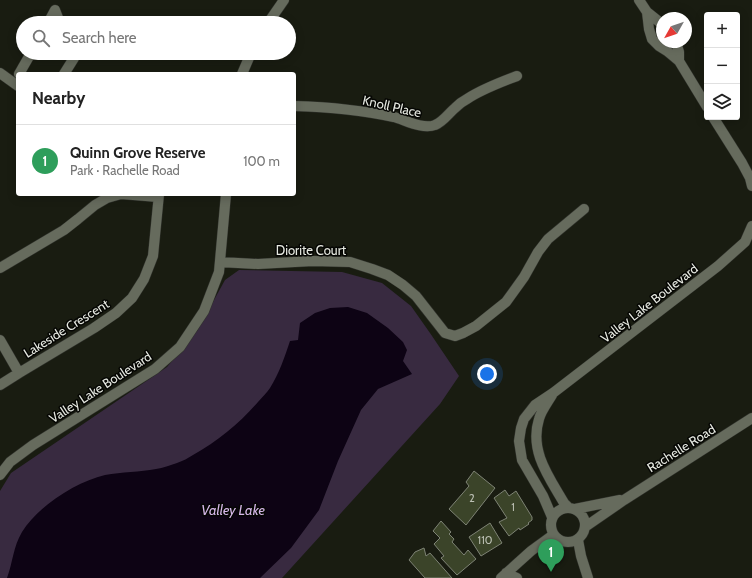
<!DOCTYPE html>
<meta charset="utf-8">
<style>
body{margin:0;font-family:Cabin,sans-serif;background:#f6f6f6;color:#222}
.controls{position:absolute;right:12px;top:12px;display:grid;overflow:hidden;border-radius:4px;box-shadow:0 2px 10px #0003}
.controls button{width:36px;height:36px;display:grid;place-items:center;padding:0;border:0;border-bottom:1px solid #e0e0e0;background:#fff;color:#222;font:20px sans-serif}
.compass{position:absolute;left:656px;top:12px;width:36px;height:36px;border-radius:50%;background:#fff;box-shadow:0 2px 10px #0003;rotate:230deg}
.you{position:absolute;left:487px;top:374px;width:14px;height:14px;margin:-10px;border:3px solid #fff;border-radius:50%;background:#1a73e8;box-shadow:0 0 0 6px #1a73e833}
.badge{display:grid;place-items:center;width:26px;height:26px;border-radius:50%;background:#735883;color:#fff;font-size:13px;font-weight:700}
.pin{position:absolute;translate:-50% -33px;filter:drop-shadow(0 1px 2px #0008)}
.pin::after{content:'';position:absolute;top:21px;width:14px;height:12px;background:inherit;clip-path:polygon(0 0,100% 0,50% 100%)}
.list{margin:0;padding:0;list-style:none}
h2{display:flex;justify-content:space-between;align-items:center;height:52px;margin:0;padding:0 16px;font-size:17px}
h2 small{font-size:13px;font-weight:400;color:#767676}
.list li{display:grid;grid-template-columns:26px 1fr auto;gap:12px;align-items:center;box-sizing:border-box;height:72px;padding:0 16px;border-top:1px solid #e0e0e0}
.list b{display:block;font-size:15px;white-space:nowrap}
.list p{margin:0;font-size:13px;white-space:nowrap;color:#767676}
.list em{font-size:13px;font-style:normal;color:#767676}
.icon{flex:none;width:22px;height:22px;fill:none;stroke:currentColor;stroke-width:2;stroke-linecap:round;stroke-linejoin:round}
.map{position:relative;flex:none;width:752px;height:578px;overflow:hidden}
.search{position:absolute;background:#fff;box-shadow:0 2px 10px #0003;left:16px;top:16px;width:280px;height:44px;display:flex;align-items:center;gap:10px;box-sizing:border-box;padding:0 14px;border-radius:22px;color:#767676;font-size:15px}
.panel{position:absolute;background:#fff;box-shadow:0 2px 10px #0003;left:16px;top:72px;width:280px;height:124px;border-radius:4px}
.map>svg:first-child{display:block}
.green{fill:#382a40}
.water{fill:#0d0314}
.building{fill:#3b4429;stroke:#7e8375}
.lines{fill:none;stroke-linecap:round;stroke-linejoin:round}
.minor-casing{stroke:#32342e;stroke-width:11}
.minor{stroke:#666b5d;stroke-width:10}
.labels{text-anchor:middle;stroke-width:3;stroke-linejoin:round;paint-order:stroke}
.number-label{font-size:11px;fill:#bcc0b4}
.street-label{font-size:13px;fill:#e7eae2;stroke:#050603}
.water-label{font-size:14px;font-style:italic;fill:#d6b8e9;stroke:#050603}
</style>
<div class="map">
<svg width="752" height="578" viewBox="0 0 752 578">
<rect width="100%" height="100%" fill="#191c11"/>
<!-- green -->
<path class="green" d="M239 270 342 272 382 283 411 306 430 333 459 376 440 404 282 578H0V491L11 473 167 367 197 331 225 280Z"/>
<!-- water -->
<path class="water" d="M348 307 367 313 388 328 403 342 407 350 403 361 412 374 378 389 361 410 338 461 319 510 291 548 260 578H7C13 562 13 547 22 532 38 506 76 482 105 475 122 472 140 472 156 469 163 468 170 465 177 463 183 461 188 458 193 455 218 441 240 423 258 402 262 397 267 393 270 388 279 374 285 356 290 341L298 340 300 323 315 313 330 308Z"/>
<!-- building -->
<path class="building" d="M474 471 495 488 466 525 449 509 469 486 466 482Z
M505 490 509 496 516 491 532 517V520L528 523 529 524 520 530 519 528 509 536 499 522 507 518 494 498Z
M441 521 451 532 449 534 454 539 452 542 464 555 468 550 476 559 457 575 441 558 444 556 434 544 440 538 433 531Z
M490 523 502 543 481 556 469 537Z
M424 548 426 556 430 553 452 578H425L409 560 415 552Z"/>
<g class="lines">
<!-- minor casing -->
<g class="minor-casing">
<path id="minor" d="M639 0 647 12 662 24
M647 12 649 29 652 39 659 46 667 51 679 61 707 107
M48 23 55 10 60 23
M268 23 284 0
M676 42 679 52V61
M0 73 18 86
M19 74 31 53
M64 74 74 58 72 53
M242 74 251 53
M294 106C327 107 361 110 394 117 405 120 423 130 435 125 443 122 449 113 455 108 459 104 463 101 467 99 482 89 501 82 517 76
M713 117 742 163 750 178 752 186
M220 262 258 264 313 261 350 262 372 269 388 275 403 285 416 296 445 333 455 336 463 333 476 326 506 302 524 277 538 252 548 239 584 209
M0 268 64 230 78 219 95 205 107 198 121 194 158 197
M0 340 19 373
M0 385 19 373 94 328 116 313 132 298 144 279 153 256 159 194
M552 395C548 402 541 411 539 419 529 451 549 477 564 503L569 508
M0 475 10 462 33 445 155 369 180 347 204 311 219 272 226 194
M551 525a17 17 0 1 1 34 0a17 17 0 1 1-34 0Z
M575 509 620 500
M552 517 543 496 522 460 519 441 521 428 524 419 535 405 553 393 718 266 745 242 752 226
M585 527 624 500 752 418
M578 540 581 556 588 578
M506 573 517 578
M501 578 531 551 553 535"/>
</g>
<!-- minor -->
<use href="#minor" class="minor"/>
</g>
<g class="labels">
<!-- number labels -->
<g class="number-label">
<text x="472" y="502">2</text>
<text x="513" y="511">1</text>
<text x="485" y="544">110</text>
</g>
<!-- street labels -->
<g class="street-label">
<text transform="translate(392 106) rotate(13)" y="5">Knoll Place</text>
<text x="311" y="255">Diorite Court</text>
<text transform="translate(649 303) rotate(-38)" y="5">Valley Lake Boulevard</text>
<text transform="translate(66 328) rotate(-32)" y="5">Lakeside Crescent</text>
<text transform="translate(100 387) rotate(-33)" y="5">Valley Lake Boulevard</text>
<text transform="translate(681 448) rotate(-32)" y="5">Rachelle Road</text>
</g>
<!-- water labels -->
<g class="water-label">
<text x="233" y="515">Valley Lake</text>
</g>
</g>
</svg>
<div class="controls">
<button>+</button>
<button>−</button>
<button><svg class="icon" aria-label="layers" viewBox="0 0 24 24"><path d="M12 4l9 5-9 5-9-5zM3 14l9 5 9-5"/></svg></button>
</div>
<svg class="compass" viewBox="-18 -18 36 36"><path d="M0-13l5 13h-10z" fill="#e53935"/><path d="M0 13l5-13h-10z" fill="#767676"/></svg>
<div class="you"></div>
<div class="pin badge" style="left:551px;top:572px;background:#2e9e5b">1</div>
<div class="search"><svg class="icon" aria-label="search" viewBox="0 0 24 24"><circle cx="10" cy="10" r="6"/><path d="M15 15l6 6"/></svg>Search here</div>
<section class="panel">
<h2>Nearby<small></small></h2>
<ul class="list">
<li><span class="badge" style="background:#2e9e5b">1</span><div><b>Quinn Grove Reserve</b><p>Park · Rachelle Road</p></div><em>100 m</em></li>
</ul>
</section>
</div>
